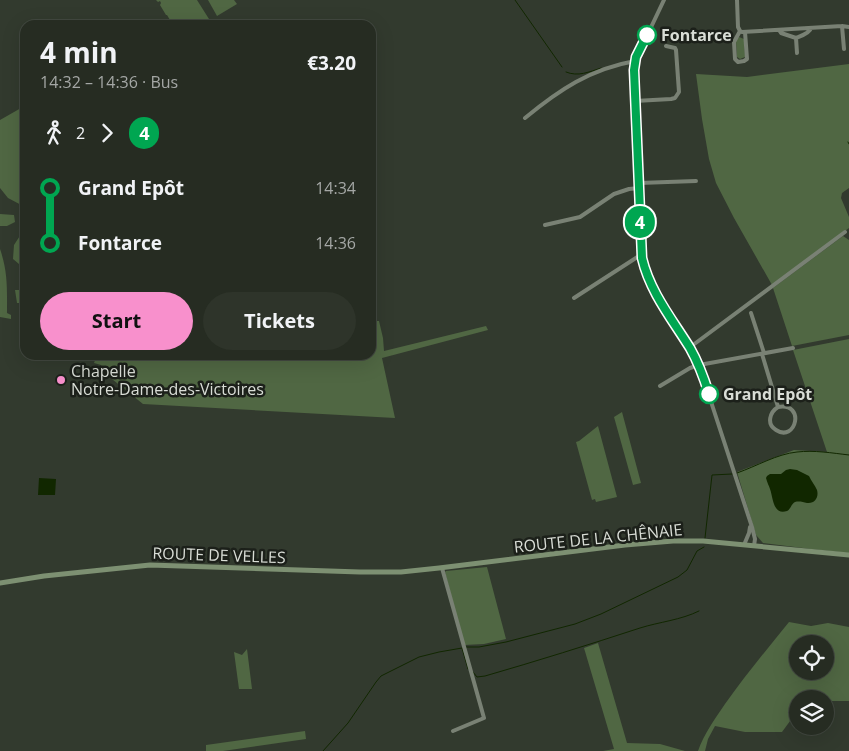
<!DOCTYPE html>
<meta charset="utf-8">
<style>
body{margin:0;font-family:"Open Sans",sans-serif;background:#2e342a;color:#f1f3f6;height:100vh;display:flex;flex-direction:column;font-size:19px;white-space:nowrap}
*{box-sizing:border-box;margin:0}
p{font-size:16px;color:#a4a7a5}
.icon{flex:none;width:28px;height:28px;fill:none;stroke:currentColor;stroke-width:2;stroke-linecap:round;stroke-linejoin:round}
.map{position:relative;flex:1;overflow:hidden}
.sheet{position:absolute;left:20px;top:20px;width:356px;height:340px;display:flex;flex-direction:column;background:#262c22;border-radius:15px;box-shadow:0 5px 20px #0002,0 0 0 1px #424840}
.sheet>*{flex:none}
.badge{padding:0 10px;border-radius:16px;font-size:18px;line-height:32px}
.tools{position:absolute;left:789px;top:635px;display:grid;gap:10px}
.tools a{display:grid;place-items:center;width:45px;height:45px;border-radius:50%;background:#262c22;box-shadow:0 5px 20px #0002,0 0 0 1px #424840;font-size:25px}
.map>.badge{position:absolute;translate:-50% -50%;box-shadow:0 0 0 2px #fff}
.legs{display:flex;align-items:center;gap:8px;height:55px;padding:0 20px;font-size:16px}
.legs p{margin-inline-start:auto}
.overview{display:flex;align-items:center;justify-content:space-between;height:85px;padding:0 20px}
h1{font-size:28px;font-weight:700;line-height:38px}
.primary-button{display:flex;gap:10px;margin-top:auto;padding:10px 20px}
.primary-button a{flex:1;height:58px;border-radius:30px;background:#f890cc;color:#111;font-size:20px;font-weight:700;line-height:58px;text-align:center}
.primary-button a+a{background:#2e342a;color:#f1f3f6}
ul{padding:0 20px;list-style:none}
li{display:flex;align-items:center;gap:18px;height:55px;font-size:19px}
li i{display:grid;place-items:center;width:8px;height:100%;margin:0 6px;background:currentColor}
li i::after{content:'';width:12px;height:12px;margin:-6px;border:4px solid;border-radius:50%;background:#262c22}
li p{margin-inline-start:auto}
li:first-child i{background:linear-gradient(#0000 50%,currentColor 0)}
li:last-child i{background:linear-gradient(currentColor 50%,#0000 0)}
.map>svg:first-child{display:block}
</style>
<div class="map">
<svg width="849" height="751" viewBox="0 0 849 751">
<rect width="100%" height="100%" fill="#323a2e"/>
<path fill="#506743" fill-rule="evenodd" d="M156,0H197L209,19L199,25H173L167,15H166L160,5L161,3L160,1L158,2Z
M208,0H234L237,4L217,16Z
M739,37L744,39L745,55V57L740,59L737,57L736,40Z
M849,64V188L842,193L841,198L849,217V228L772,285L734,218L716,183L709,159L702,119L696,74L747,77Z
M21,108L25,120V207L8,198L0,188V120Z
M0,214L14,215L15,222L7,226H0V248Z
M25,228V270L23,265L19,264L13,259L14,245Z
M843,236L849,240V335L792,346L773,288Z
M0,249C8,272 7,289 7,313L11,315V319L0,317Z
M15,290H25V303H17Z
M371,309L374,321H379L383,338L384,351L486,326L488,330L382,358L395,418L143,404L102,371L101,365L94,363L97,355H371Z
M849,339V553L811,549L763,543L756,535L737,472L794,450L827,452L793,350Z
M622,412L641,483L633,485L614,417Z
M598,426L617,497L596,502L595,499L592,500L576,442L579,441Z
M487,567L506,639L484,644L464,645L445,572L446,571Z
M789,622L811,626L828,623L849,627V701H825V699H798L797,714L793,717L782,732H745L715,726L708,739L705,751H698C704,734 714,720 725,704C745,676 767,649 789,622ZM798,644H825V671H798Z
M598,643L627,743L660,744L685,751H603L614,749L584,648Z
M247,649L252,689H239L234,652L242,655Z
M305,731L306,739L223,751H206V745Z"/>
<path fill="#112700" d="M790,469L797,470L809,476C811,481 815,485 817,490C819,497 815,504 807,503C803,502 799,501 795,502C791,504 791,509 787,511C773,516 773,497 770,489C769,486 767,482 766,478L767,476L770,474H781L786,470Z
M39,478L56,479L55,495H38Z"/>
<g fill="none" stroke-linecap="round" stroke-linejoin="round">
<path stroke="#112700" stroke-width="1" d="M515,0L562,67
M566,72C578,77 589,72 601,68
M848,142L849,144
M737,473C757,466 777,454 797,452C814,450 832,453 849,455
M705,538L712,475L732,474
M466,647H479L506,642L575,624L601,614L678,577L687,570L697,551L704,547
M473,672L477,677L485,676C537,661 588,645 640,628C659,622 681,620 699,611
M323,751L348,723L376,682L381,676L419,657L439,652L462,648L468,669"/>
<path stroke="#798174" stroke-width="4" d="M664,0L635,61V101L642,258C651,298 680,330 699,365L752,527L755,539L754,546
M737,0L738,27L740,31L742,32L842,26L849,27
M842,26L844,49
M779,30L781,33L796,38C801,36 810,33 811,28
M740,31L734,42L735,59L738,62L744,61L747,59L745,32
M796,38L797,53
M635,101L671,99L675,98L679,92L676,50L675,48L666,46
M525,118C559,90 590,69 635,61
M639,183L696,181
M545,225L580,217L614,194L629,189L639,188
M574,298L642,254
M751,313L764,353
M689,348L845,232
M762,354L778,407C770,412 766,424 776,430C796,443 806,402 778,407
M660,386L690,368L699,365L793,348
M744,545L749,533L750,527
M442,568L484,718L453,731"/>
<path stroke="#7d9072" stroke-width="5" d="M0,583L44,576L150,565L360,572H401L439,568L625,545L673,541H703L849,555"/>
</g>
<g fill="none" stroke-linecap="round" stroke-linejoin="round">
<defs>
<path id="line-1" d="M647,35L636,57L634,70L642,258C650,292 672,319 690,348C698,362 704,378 709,394"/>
</defs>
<use href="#line-1" stroke="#fff" stroke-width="11"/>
<use href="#line-1" stroke="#00a651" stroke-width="8"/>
</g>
<g fill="#fff" stroke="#00a651" stroke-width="2.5">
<circle cx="647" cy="35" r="9"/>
<circle cx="709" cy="394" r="9"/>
</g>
<circle fill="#f890cc" stroke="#1c201a" stroke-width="2" cx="61" cy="380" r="5"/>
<g text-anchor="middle" stroke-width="5" stroke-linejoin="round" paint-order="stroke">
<g font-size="16" font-weight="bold" fill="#d9ddd6" stroke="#1c201a" text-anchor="start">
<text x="661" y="41">Fontarce</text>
<text x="723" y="400">Grand Epôt</text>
</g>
<g font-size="16" fill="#d9ddd6" stroke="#1c201a" text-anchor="start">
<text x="71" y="377">Chapelle<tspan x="71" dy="18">Notre-Dame-des-Victoires</tspan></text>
</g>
<g font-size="16" fill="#d9ddd6" stroke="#1c201a">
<text transform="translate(598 538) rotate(-6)" y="6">ROUTE DE LA CHÊNAIE</text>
<text transform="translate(219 555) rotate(2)" y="6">ROUTE DE VELLES</text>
</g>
</g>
</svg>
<div class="tools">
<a><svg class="icon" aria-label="locate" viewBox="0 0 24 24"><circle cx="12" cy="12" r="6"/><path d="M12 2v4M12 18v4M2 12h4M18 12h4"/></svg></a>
<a><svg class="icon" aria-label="layers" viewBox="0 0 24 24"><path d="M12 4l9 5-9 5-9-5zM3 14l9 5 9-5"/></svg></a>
</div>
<b class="badge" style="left:640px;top:222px;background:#00a651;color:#fff">4</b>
<section class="sheet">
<div class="overview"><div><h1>4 min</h1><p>14:32 – 14:36 · Bus</p></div><b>€3.20</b></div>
<div class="legs"><svg class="icon" aria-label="walk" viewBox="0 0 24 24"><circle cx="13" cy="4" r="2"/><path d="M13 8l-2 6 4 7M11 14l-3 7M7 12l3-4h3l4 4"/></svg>2<svg class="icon" aria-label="forward" viewBox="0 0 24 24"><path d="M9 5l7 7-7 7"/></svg><b class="badge" style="background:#00a651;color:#fff">4</b></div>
<ul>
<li><i style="color:#00a651"></i><b>Grand Epôt</b><p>14:34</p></li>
<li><i style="color:#00a651"></i><b>Fontarce</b><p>14:36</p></li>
</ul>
<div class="primary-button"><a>Start</a><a>Tickets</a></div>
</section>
</div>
